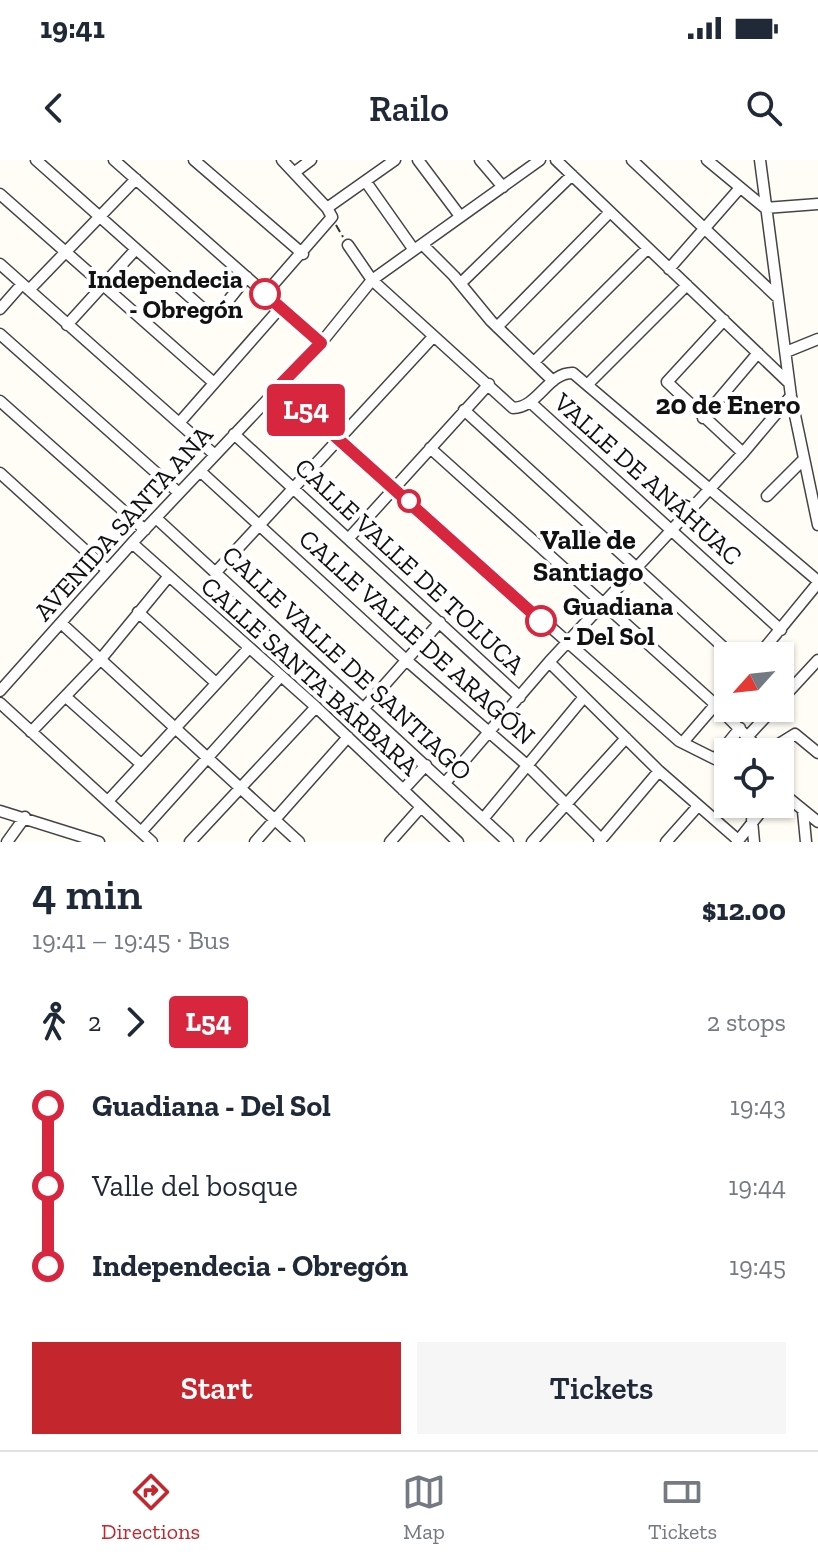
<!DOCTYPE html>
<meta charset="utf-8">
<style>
body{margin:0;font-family:"Zilla Slab",serif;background:#f6f6f7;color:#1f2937;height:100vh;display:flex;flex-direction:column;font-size:30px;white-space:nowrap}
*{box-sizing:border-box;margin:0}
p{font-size:26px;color:#747a83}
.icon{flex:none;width:44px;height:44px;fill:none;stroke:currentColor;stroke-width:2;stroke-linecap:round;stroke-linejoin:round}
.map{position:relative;height:682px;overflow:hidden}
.panel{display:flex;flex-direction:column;background:#fff;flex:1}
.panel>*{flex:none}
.badge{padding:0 16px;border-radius:6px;font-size:28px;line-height:52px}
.needle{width:52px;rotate:243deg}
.buttons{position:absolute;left:714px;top:482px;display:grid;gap:16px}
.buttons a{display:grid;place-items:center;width:80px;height:80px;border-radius:0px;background:#fff;box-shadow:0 2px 6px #0004;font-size:40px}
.map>.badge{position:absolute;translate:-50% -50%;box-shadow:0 0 0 4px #fff}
.legs{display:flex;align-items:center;gap:12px;height:88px;padding:0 32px;font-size:26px}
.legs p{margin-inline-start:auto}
.head{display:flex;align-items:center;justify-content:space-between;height:136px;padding:0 32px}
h1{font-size:44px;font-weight:600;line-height:60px}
.primary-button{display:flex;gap:16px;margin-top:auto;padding:16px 32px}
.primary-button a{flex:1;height:92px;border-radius:0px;background:#c4262e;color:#fff;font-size:32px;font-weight:600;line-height:92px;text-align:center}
.primary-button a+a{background:#f6f6f7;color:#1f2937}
ul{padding:0 32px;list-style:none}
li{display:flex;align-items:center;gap:28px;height:80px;font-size:30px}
li i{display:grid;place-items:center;width:12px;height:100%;margin:0 10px;background:currentColor}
li i::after{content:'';width:20px;height:20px;margin:-10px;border:6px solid;border-radius:50%;background:#fff}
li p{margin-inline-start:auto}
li:first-child i{background:linear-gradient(#0000 50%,currentColor 0)}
li:last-child i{background:linear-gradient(currentColor 50%,#0000 0)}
.status{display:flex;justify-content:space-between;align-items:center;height:56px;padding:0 40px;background:#fff;direction:ltr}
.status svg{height:22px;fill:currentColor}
header{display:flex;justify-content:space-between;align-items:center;height:104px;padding:0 32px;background:#fff;font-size:36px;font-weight:600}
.tab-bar{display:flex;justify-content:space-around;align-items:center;height:112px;border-top:2px solid #e0e1e3;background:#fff;font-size:22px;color:#747a83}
.tab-bar a{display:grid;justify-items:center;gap:4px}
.tab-bar .on{color:#c4262e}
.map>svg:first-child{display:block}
</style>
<div class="status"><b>19:41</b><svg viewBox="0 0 49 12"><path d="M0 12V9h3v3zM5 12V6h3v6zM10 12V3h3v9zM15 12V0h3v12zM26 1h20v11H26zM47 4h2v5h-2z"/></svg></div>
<header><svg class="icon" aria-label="back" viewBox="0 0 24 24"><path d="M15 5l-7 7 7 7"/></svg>Railo<svg class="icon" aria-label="search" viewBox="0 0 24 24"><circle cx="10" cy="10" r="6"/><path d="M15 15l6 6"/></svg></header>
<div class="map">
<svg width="818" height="682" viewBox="0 0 818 682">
<rect width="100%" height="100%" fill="#fffdf5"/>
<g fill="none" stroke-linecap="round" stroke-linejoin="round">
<defs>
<path id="minor" d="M36,0L208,153L220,151L247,117
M114,0L321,183
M194,0L303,94
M418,0L460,56
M480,0L503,27
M556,0L789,223
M632,0L776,136
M707,0L765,48L818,44
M760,0L791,236L818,365
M295,12L311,0
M366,22L414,90
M0,34L214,223
M327,48L395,0
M348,85L372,120L513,248C538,248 548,212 573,213L818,421
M423,85L454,116L491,161L553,221
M0,104L215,295
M669,109L739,29
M461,123L572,15
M29,130L136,19
M265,134L332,57L327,48L282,0
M0,149L22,124
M724,160L667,222L743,293
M67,165L136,89
M497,167L610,52
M0,174L179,333
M786,192L818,179
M534,202L648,88
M588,224L687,125
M279,226L679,581L715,599L740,568
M0,241L145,370
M530,242L781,470
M464,250L733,496
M703,258L758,193
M180,262L281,147
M234,274L520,537
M430,288L716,545L762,592
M200,311L405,499L528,606L601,679
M0,313L107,410
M767,336L802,301
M156,358L508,682
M349,378L489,224
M132,383L316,547L458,682
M216,412L433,177
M138,452L216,523
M61,463L299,682
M758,496L818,423
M549,502L659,611L738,680
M0,531L132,383L321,183L372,120L540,0
M66,537L141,604
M780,541L818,500
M0,543L152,682
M365,547L440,462
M31,572L100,500L169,416
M748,576L774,548
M684,581L728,530
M766,592L795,574L818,593
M445,623L549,502L743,293L791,236
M403,630L426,605
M780,631L818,662
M108,641L249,488
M0,651L99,682
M803,651L806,682
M483,659L584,537
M752,660L754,682
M141,672L281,516
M7,682L25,657
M190,682L316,547
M255,682L348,577
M390,682L421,647
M532,682L626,578
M599,682L659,611
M666,682L698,646
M737,682L767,644"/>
</defs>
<use href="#minor" stroke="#444" stroke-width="13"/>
<path stroke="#333" stroke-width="2" stroke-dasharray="8 4" stroke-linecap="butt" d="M336,65L343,77"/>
<use href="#minor" stroke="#fff" stroke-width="10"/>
</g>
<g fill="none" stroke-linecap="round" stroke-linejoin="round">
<defs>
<path id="line-1" d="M265,134L321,183L279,226L541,461"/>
</defs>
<use href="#line-1" stroke="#fff" stroke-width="18"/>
<use href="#line-1" stroke="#d7263d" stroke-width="12"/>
</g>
<g fill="#fff" stroke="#d7263d" stroke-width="4">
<circle cx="265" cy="134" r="14"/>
<circle cx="409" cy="341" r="10"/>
<circle cx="541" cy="461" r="14"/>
</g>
<g text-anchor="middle" stroke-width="8" stroke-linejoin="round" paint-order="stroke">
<g font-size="26" font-weight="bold" fill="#111" stroke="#fff" text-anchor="end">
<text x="243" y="128">Independecia<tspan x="243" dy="30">- Obregón</tspan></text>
<text x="563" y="455" text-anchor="start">Guadiana<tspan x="563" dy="30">- Del Sol</tspan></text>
</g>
<g font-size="26" fill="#111" stroke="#fff">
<text transform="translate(648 319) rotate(42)" y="9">VALLE DE ANÁHUAC</text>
<text transform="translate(123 363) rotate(-48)" y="9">AVENIDA SANTA ANA</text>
<text transform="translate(410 406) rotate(43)" y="9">CALLE VALLE DE TOLUCA</text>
<text transform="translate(417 477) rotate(42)" y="9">CALLE VALLE DE ARAGÓN</text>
<text transform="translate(347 503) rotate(43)" y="9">CALLE VALLE DE SANTIAGO</text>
<text transform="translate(310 516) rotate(42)" y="9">CALLE SANTA BÁRBARA</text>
</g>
<g font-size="28" font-weight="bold" fill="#111" stroke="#fff">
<text x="728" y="254">20 de Enero</text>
<text x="588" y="389">Valle de<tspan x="588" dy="32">Santiago</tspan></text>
</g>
</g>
</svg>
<div class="buttons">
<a><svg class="needle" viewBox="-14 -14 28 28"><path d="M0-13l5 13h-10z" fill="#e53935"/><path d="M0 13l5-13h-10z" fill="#747a83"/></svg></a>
<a><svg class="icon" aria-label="locate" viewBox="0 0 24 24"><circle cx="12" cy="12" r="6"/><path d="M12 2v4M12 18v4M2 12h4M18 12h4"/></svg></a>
</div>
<b class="badge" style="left:306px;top:250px;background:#d7263d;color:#fff">L54</b>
</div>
<section class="panel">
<div class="head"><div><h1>4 min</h1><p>19:41 – 19:45 · Bus</p></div><b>$12.00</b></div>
<div class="legs"><svg class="icon" aria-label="walk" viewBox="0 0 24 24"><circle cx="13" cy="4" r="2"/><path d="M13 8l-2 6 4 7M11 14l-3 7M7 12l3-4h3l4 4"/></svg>2<svg class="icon" aria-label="forward" viewBox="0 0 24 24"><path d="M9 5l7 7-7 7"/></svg><b class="badge" style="background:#d7263d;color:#fff">L54</b><p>2 stops</p></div>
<ul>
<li><i style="color:#d7263d"></i><b>Guadiana - Del Sol</b><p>19:43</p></li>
<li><i style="color:#d7263d"></i><span>Valle del bosque</span><p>19:44</p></li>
<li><i style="color:#d7263d"></i><b>Independecia - Obregón</b><p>19:45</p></li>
</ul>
<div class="primary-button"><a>Start</a><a>Tickets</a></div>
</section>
<nav class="tab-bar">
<a class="on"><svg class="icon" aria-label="directions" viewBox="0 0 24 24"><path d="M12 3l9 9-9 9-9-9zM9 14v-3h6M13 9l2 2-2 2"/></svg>Directions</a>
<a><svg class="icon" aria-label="map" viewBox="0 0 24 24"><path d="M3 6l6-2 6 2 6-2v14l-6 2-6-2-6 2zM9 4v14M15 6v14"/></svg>Map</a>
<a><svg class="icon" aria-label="tickets" viewBox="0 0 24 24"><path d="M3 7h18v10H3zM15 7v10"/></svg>Tickets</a>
</nav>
